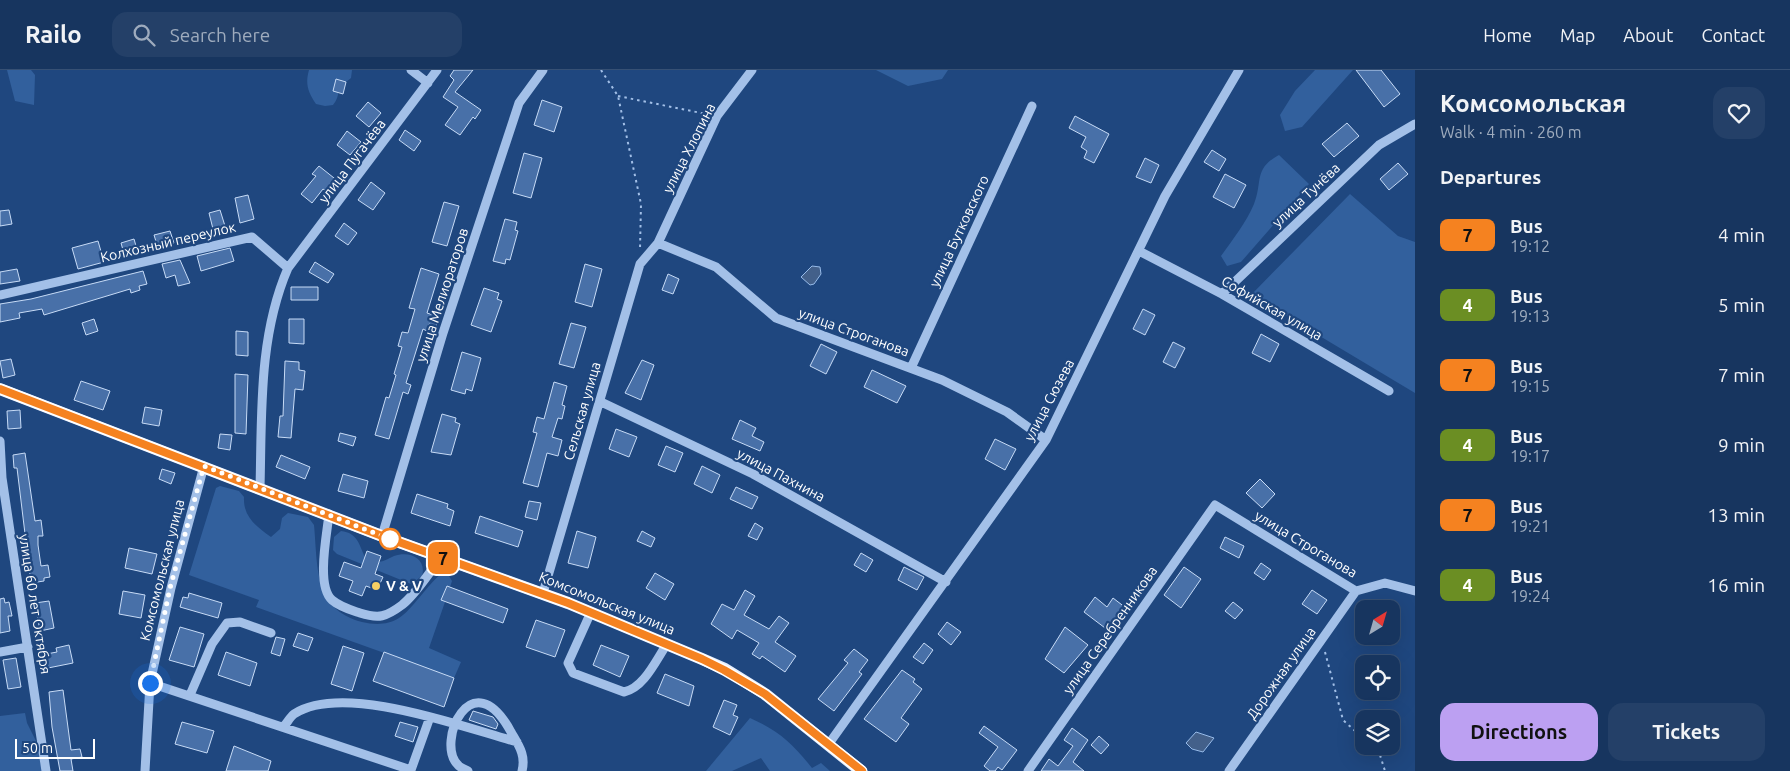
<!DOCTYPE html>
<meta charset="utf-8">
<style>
body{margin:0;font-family:Ubuntu,sans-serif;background:#244068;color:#f1f3f6;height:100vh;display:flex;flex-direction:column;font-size:19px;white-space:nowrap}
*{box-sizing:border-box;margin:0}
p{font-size:16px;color:#9eabbd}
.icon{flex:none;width:28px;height:28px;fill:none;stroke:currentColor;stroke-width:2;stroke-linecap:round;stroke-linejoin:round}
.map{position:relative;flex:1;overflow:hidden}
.drawer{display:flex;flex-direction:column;background:#17355f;width:375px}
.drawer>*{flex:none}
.badge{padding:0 10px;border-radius:8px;font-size:18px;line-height:32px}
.needle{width:32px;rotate:37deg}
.controls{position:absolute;left:1355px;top:530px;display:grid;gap:10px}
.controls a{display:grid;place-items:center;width:45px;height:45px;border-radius:10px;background:#17355f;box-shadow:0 5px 20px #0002,0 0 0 1px #365074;font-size:25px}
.scale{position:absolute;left:15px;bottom:12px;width:80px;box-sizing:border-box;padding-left:5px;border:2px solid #fff;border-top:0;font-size:14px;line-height:18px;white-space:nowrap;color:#fff;-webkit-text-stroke:4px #1f477f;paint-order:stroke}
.you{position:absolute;width:25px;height:25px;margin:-12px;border:4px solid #fff;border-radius:50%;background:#1a73e8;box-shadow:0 0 0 8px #1a73e833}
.map>.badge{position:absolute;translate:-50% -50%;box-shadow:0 0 0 2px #fff}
h2{padding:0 25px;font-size:19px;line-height:45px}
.round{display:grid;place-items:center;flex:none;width:52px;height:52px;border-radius:15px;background:#244068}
.summary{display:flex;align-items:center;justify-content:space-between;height:85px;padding:0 25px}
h1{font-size:24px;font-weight:700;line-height:38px}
.cta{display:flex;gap:10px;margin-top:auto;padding:10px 25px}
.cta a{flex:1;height:58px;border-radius:15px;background:#bca0f2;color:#111;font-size:20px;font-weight:700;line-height:58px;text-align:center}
.cta a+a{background:#244068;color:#f1f3f6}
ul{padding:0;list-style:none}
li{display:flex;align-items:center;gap:15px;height:70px;padding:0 25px}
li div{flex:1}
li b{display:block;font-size:19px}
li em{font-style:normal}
li .badge{min-width:55px;font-weight:700;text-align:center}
header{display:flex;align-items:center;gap:30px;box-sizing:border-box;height:70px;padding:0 25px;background:#17355f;border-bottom:1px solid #365074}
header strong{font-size:24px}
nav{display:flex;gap:28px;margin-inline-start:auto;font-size:18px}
.search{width:350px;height:45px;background:#244068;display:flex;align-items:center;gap:12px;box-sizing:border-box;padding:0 18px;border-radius:15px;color:#9eabbd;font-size:19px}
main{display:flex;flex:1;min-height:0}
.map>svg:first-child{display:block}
</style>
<header>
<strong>Railo</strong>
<div class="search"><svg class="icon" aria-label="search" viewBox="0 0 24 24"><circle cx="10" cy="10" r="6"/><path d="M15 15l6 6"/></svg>Search here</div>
<nav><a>Home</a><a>Map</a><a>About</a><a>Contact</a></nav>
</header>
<main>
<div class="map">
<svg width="1415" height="701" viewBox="0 0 1415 701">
<rect width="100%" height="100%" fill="#1f477f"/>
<path fill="#32609d" d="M7,0H31L35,5L34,35L15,31Z
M309,0H352L351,8L346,12L336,9C339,20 340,26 333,35L325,36L316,34C308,22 305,14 309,0Z
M876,0H948L942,9L908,16Z
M1315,0H1353L1302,57L1285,61L1280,45L1295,21Z
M1279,85L1309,114L1241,192L1227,196L1221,186C1233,169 1246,153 1254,134C1263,112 1253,99 1279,85Z
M1350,124L1398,166L1415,172V323L1251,225Z
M220,416L239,421L244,427C243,447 256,456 271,467L280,459L282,448L288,443L308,447L314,455C318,496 313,539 362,552C375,555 388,555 399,548C412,540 427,515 441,504L449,506L452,511L450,517H446L442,530L445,532L429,578L461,592L454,608L256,537L259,530L189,505L216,418Z
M341,461C358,463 359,475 365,487L379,492C385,491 389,488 394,486C410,480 427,489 422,506L411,514L337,484L333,480L334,467Z
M25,643L27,653L38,675L42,701H0V646Z
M750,648C779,661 792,673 812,698L821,693L830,701H770L761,688L732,701H706Z"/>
<path fill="#43608a" stroke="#97bbe9" d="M812,196L820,197L821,204L814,214L810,215L801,207Z
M1196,662L1214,668L1203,682L1192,679L1186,673Z"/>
<path fill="#4870a8" stroke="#c7dbf6" d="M454,0H473L455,22L481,40L475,49L473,47L460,65L445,55L458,37L443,27L454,10L450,6Z
M1356,0H1381L1400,24L1384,37Z
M336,9L346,12L343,24L333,21Z
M542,30L562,37L554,62L534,55Z
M368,32L381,43L369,57L356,46Z
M1075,46L1109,64L1094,93L1084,88L1087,81L1081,77L1086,67L1069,58Z
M1347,53L1359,66L1334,87L1322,74Z
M405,60L421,71L414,81L399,70Z
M347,61L361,72L350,85L337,75Z
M1212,80L1226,89L1219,101L1204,92Z
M524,83L542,88L531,128L513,123Z
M1145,88L1159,95L1151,113L1136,107Z
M1398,93L1408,104L1389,120L1380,109Z
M319,96L339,112L330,124L323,119L312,133L301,124L316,106L312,104Z
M1225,104L1246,115L1234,138L1213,127Z
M371,112L385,123L373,140L358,130Z
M248,125L254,149L240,153L235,128Z
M444,132L459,136L447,176L432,172Z
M9,140L12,154L0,156V141Z
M220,140L225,156L213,159L209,143Z
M505,149L517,152L515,160L518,161L510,190L506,189L505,194L493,191Z
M344,153L357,163L348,175L335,166Z
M170,161L174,173L158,178L154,165Z
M134,169L138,183L125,187L121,173Z
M98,171L104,192L78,199L72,178Z
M230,178L234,191L201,201L197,186Z
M180,190L190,213L178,216L175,205L166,208L162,194Z
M315,192L334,204L328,213L309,202Z
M585,194L602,199L592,237L575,232Z
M421,198L439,204L427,243L439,247L436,256L429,254L427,261L423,259L406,313L411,315L408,324L403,322L389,369L375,365L386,327L389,328L396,305L394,304L402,277L398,276L402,262L408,263L415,239L409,238Z
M17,199L20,211L0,214V202Z
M143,201L147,214L139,216L140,220L131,223L130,219L44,245L42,239L19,243L20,248L0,252V234L31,229Z
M668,204L679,209L673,224L662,220Z
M291,217H318V230H291Z
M484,218L499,223L497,229L502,231L491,262L471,255Z
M1143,239L1155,245L1145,265L1133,259Z
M94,249L98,261L86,265L82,253Z
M289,249H304V274L289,273Z
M571,253L586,257L574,298L559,294Z
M236,261L248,262V286L236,285Z
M1261,264L1279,274L1270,292L1252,283Z
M1173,272L1185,278L1175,298L1163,292Z
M821,274L837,282L826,304L810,296Z
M462,282L481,288L472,321L466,319L465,324L451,320Z
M11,289L15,305L3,308L0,291Z
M642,290L654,295L641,330L625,323Z
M285,291L299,292V300L305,301L303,320L295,319L291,368L278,367L280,346H283Z
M872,300L906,316L897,333L864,317Z
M235,304L248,305L246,364L235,363Z
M81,311L110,321L103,340L74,330Z
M554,312L567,316L562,335L565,336L562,349L558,348L552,367L562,370L558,386L547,383L538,417L523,413L537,363L533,362L537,347L544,349Z
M145,337L162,340L159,356L142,353Z
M20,340L21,358L8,359L7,341Z
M442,344L456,348L455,352L460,354L451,385L431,382Z
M740,350L756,358L752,366L764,372L760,381L732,369Z
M616,359L637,367L629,387L609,379Z
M340,363L356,367L353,376L338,371Z
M220,364L232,365L230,380L218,378Z
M995,369L1016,379L1005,400L985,389Z
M666,376L683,383L675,402L658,395Z
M25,383L35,451L41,450L43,466H38V475L41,496L48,495L50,507L44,508V511L31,513L17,398H14L13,385Z
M281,385L310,397L305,409L276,397Z
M702,396L720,405L712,423L694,414Z
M162,399L175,403L171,414L159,409Z
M343,404L368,411L364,428L338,421Z
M1260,409L1275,424L1262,438L1246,423Z
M736,417L758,427L752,439L730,429Z
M417,424L448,434L447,438L454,441L450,456L411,443Z
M529,431L541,433L537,450L525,447Z
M480,446L523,461L518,477L475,463Z
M755,453L763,458L757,470L748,466Z
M577,461L596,467L588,498L568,493Z
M642,461L655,468L651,477L637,471Z
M1225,467L1244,476L1239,488L1220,478Z
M129,478L157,484L152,504L125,498Z
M367,481L381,486L375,504L383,507L377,520L366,516L362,526L349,521L353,511L339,506L344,492L361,498Z
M861,483L873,490L866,502L854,495Z
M1261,493L1271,500L1264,510L1254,503Z
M904,497L924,507L917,520L898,510Z
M1184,497L1201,509L1181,538L1164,525Z
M655,503L674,514L665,530L646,518Z
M447,516L508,539L503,553L441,530Z
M745,520L755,526L744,545L769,559L779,546L789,553L775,572L796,586L785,602L762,586L760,589L752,584L759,573L737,560L732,569L711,554L722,534L734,540Z
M1312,520L1327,530L1317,544L1302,534Z
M123,521L145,525L141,548L119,544Z
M189,523L222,533L218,548L180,537L183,527L188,528Z
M1095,527L1107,537L1113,528L1126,538L1109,561L1084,542Z
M4,528L5,533L9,532L11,541L12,546H8L10,561L0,563V529Z
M49,531L54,558L40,561L35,533Z
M1233,532L1243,540L1235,549L1225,541Z
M536,550L565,560L555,587L526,577Z
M947,552L961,562L951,575L938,564Z
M180,557L204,564L194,597L169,590Z
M1065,557L1088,575L1064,603L1045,589Z
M298,563L313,568L308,581L293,576Z
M276,567L285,569L280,586L271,583Z
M924,573L933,580L923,594L913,587Z
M69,575L73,593L43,599L41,585L57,582L56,578Z
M601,575L629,586L620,607L593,595Z
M343,576L364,583L352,621L331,614Z
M854,579L868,590L859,602L862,604L834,641L818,629L848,593L844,590Z
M226,582L257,593L250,616L218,605Z
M384,582L454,608L444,637L373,611Z
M16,588L21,617L8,619L3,590Z
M902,600L915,609L913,612L922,619L901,648L909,654L896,672L864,649Z
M665,604L694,616L689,636L657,623Z
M63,620L71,680L80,679L82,687L71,689L73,701H60L52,657L49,622Z
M724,630L737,635L733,645L738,647L730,665L713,657Z
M473,641L493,647L498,654L496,659L469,650Z
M182,652L214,661L207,683L175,674Z
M400,652L418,657L413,672L395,666Z
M984,656L1017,680L1002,700L998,697L995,701H990L984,696L998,677L979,663Z
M1072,658L1088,670L1073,692L1084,701H1041L1049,689L1058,696L1073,676L1064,670Z
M1099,666L1109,675L1101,684L1091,675Z
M234,676L271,691L268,701H226Z"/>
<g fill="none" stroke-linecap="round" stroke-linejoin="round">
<path stroke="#a3c0e8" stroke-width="2" stroke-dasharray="2.5 4" stroke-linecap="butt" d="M601,0L618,26L641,134L640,179
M618,26L706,44
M1325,582L1343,650L1364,669
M1371,676L1380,685L1385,701"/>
<path stroke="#a3c0e8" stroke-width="9" d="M411,0L428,13
M658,173L716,197L776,248L942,310L1007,342L1046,370
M1139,181L1222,224L1389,321
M1222,224L1379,75L1415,54
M0,225L252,167L288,198
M911,298L1032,36
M599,331L753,404L946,512
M0,371L2,408L46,701
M260,418C262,345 258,267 288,198L437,0
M329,444C327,464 316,516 332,530C340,537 351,540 360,543C379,549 386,547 402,535C417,523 429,502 441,488
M382,466L443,263L519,33L543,0
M543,523L640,194L658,173L717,46L752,0
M591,542L568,593L573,603L624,622C644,618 656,590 667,574
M0,582L28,577
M150,613L411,700L430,647
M190,625L212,574L227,553L240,552L271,563
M284,656C287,653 290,647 294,644C343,612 463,657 517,672
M828,675L1046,370L1165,126L1239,0
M145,701L150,613L171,518L204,396
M468,701C465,699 460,698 458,695C435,673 472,589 511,662C519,676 526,685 522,701
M1028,701L1215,435L1356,521L1385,513L1415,521
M1229,701L1356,521"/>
<path stroke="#e5eefd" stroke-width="12" d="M0,319L382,466L568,533L702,589L725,599L765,624L861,701"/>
</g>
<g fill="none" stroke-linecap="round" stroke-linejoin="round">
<defs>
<path id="line" d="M0,319L382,466L568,533L702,589L724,600L765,624L862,701"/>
</defs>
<use href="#line" stroke="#fff" stroke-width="11"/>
<use href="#line" stroke="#f58220" stroke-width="8"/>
<path stroke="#fff" stroke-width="5" stroke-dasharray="0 9" d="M150,613L170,518L204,396L390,469"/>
</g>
<circle fill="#fff" stroke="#f58220" stroke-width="2.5" cx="390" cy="469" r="10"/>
<circle fill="#f5cf63" stroke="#1f477f" stroke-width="2" cx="376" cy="516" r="5"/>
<g text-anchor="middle" stroke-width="4.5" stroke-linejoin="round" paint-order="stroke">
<g font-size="14" fill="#fff" stroke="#1f477f">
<text transform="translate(689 78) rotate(-63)" y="5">улица Хлопина</text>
<text transform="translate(352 91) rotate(-53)" y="5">улица Пугачёва</text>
<text transform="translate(1306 125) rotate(-43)" y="5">улица Тунёва</text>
<text transform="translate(959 161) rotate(-65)" y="5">улица Бутковского</text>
<text transform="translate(168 172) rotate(-13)" y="5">Колхозный переулок</text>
<text transform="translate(442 225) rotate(-72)" y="5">улица Мелиораторов</text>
<text transform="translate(1272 238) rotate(30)" y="5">Софийская улица</text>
<text transform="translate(854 262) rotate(20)" y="5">улица Строганова</text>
<text transform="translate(1049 330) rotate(-62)" y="5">улица Сюзева</text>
<text transform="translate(582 341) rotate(-74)" y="5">Сельская улица</text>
<text transform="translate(781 405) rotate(28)" y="5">улица Пахнина</text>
<text transform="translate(1306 474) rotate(31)" y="5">улица Строганова</text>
<text transform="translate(162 500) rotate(-76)" y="5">Комсомольская улица</text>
<text transform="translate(607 533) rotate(22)" y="5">Комсомольская улица</text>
<text transform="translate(35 534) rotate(81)" y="5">улица 60 лет Октября</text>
<text transform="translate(1110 560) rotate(-55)" y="5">улица Серебренникова</text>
<text transform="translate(1281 603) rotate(-55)" y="5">Дорожная улица</text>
</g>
<g font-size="14" font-weight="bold" fill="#fff" stroke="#1f477f" text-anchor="start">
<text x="386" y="521">V &amp; V</text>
</g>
</g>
</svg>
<div class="controls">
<a><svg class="needle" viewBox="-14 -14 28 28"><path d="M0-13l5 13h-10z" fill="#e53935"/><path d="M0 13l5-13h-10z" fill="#9eabbd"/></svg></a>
<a><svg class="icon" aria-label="locate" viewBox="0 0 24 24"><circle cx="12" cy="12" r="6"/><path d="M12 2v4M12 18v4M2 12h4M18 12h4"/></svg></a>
<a><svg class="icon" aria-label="layers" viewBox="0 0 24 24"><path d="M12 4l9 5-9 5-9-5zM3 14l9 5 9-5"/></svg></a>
</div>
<div class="scale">50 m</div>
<div class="you" style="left:150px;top:613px"></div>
<b class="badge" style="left:443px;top:488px;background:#f58220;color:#111">7</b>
</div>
<section class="drawer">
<div class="summary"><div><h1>Комсомольская</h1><p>Walk · 4 min · 260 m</p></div><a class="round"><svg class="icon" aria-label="heart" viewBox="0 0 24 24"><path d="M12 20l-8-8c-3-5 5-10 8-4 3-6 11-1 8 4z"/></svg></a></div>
<h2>Departures</h2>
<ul>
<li><span class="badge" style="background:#f58220;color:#111">7</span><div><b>Bus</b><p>19:12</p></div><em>4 min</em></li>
<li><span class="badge" style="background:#6b8e23;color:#fff">4</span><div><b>Bus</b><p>19:13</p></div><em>5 min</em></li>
<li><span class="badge" style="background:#f58220;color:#111">7</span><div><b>Bus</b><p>19:15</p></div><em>7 min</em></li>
<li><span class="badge" style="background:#6b8e23;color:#fff">4</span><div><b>Bus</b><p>19:17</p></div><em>9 min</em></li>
<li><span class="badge" style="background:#f58220;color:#111">7</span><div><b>Bus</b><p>19:21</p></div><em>13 min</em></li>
<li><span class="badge" style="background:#6b8e23;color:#fff">4</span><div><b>Bus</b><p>19:24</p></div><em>16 min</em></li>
</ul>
<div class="cta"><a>Directions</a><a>Tickets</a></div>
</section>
</main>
